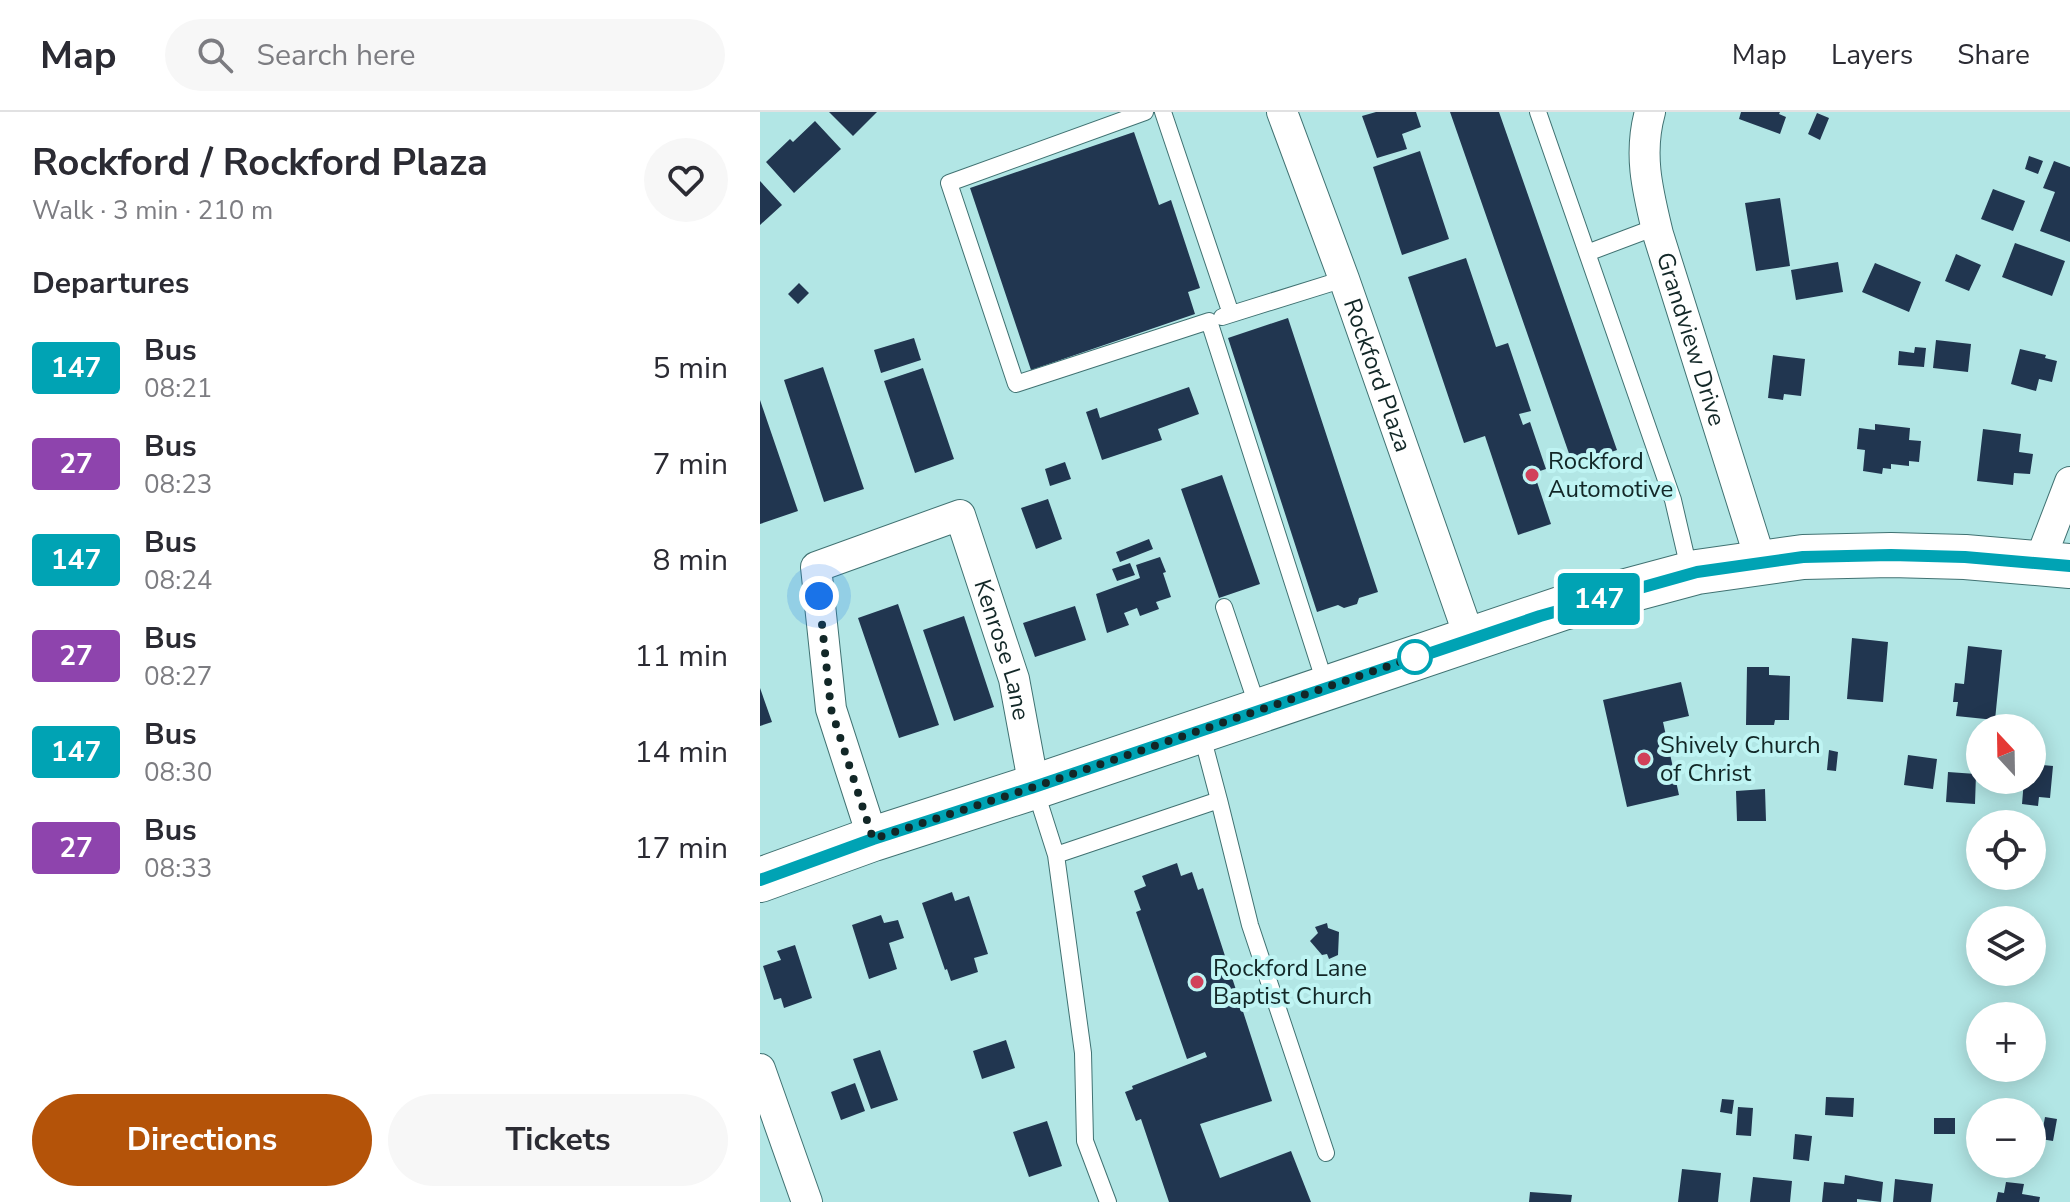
<!DOCTYPE html>
<meta charset="utf-8">
<style>
body{margin:0;font-family:"Nunito Sans",sans-serif;background:#f7f7f7;color:#2b2b33;height:100vh;display:flex;flex-direction:column;font-size:30px;white-space:nowrap}
*{box-sizing:border-box;margin:0}
p{font-size:26px;color:#7c7c81}
.icon{flex:none;width:44px;height:44px;fill:none;stroke:currentColor;stroke-width:2;stroke-linecap:round;stroke-linejoin:round}
.map{position:relative;flex:1;overflow:hidden}
.sheet{display:flex;flex-direction:column;background:#fff;width:760px}
.sheet>*{flex:none}
.badge{padding:0 16px;border-radius:6px;font-size:28px;line-height:52px}
.needle{width:52px;rotate:338deg}
.controls{position:absolute;left:1206px;top:602px;display:grid;gap:16px}
.controls a{display:grid;place-items:center;width:80px;height:80px;border-radius:50%;background:#fff;box-shadow:0 4px 20px #0003;font-size:40px}
.you{position:absolute;width:40px;height:40px;margin:-20px;border:6px solid #fff;border-radius:50%;background:#1a73e8;box-shadow:0 0 0 12px #1a73e833}
.map>.badge{position:absolute;translate:-50% -50%;box-shadow:0 0 0 4px #fff}
h2{padding:0 32px;font-size:30px;line-height:72px}
.round{display:grid;place-items:center;flex:none;width:84px;height:84px;border-radius:42px;background:#f7f7f7}
.summary{display:flex;align-items:center;justify-content:space-between;height:136px;padding:0 32px}
h1{font-size:38px;font-weight:700;line-height:60px}
.primary-button{display:flex;gap:16px;margin-top:auto;padding:16px 32px}
.primary-button a{flex:1;height:92px;border-radius:48px;background:#b45309;color:#fff;font-size:32px;font-weight:700;line-height:92px;text-align:center}
.primary-button a+a{background:#f7f7f7;color:#2b2b33}
ul{padding:0;list-style:none}
li{display:flex;align-items:center;gap:24px;height:96px;padding:0 32px}
li div{flex:1}
li b{display:block;font-size:30px}
li em{font-style:normal}
li .badge{min-width:88px;font-weight:700;text-align:center}
header{display:flex;align-items:center;gap:48px;box-sizing:border-box;height:112px;padding:0 40px;background:#fff;border-bottom:2px solid #e1e1e2}
header strong{font-size:38px}
nav{display:flex;gap:44px;margin-inline-start:auto;font-size:28px}
.search{width:560px;height:72px;background:#f7f7f7;display:flex;align-items:center;gap:20px;box-sizing:border-box;padding:0 28px;border-radius:44px;color:#7c7c81;font-size:30px}
main{display:flex;flex:1;min-height:0}
.map>svg:first-child{display:block}
</style>
<header>
<strong>Map</strong>
<div class="search"><svg class="icon" aria-label="search" viewBox="0 0 24 24"><circle cx="10" cy="10" r="6"/><path d="M15 15l6 6"/></svg>Search here</div>
<nav><a>Map</a><a>Layers</a><a>Share</a></nav>
</header>
<main>
<section class="sheet">
<div class="summary"><div><h1>Rockford / Rockford Plaza</h1><p>Walk · 3 min · 210 m</p></div><a class="round"><svg class="icon" aria-label="heart" viewBox="0 0 24 24"><path d="M12 20l-8-8c-3-5 5-10 8-4 3-6 11-1 8 4z"/></svg></a></div>
<h2>Departures</h2>
<ul>
<li><span class="badge" style="background:#00a3b4;color:#fff">147</span><div><b>Bus</b><p>08:21</p></div><em>5 min</em></li>
<li><span class="badge" style="background:#8e44ad;color:#fff">27</span><div><b>Bus</b><p>08:23</p></div><em>7 min</em></li>
<li><span class="badge" style="background:#00a3b4;color:#fff">147</span><div><b>Bus</b><p>08:24</p></div><em>8 min</em></li>
<li><span class="badge" style="background:#8e44ad;color:#fff">27</span><div><b>Bus</b><p>08:27</p></div><em>11 min</em></li>
<li><span class="badge" style="background:#00a3b4;color:#fff">147</span><div><b>Bus</b><p>08:30</p></div><em>14 min</em></li>
<li><span class="badge" style="background:#8e44ad;color:#fff">27</span><div><b>Bus</b><p>08:33</p></div><em>17 min</em></li>
</ul>
<div class="primary-button"><a>Directions</a><a>Tickets</a></div>
</section>
<div class="map">
<svg width="1310" height="1090" viewBox="0 0 1310 1090">
<rect width="100%" height="100%" fill="#b2e6e5"/>
<path fill="#213650" d="M69,0H117L93,24Z
M616,0H656L661,15L642,22L647,37L617,46L602,4Z
M690,0H739L857,338L813,353Z
M981,0H1020L1019,2L1026,5L1020,22L979,7Z
M1057,1L1069,6L1060,28L1048,22Z
M55,9L81,37L34,81L6,50L30,27L33,30Z
M374,20L399,93L411,88L440,176L428,180L435,202L271,258L210,76Z
M660,39L689,127L642,143L613,55Z
M1269,44L1283,49L1278,62L1265,57Z
M1294,49L1310,55V130L1280,119L1295,80L1283,76Z
M0,69L22,93L0,113Z
M1233,77L1265,89L1253,119L1221,107Z
M1020,86L1030,154L996,159L985,91Z
M1255,131L1305,149L1292,184L1242,165Z
M1196,142L1221,153L1209,179L1185,169Z
M706,146L736,235L748,231L771,299L759,302L763,313L770,310L786,357L774,361L791,412L758,423L725,324L704,331L648,165Z
M1078,150L1083,180L1036,188L1031,158Z
M1115,151L1161,170L1149,200L1102,180Z
M39,171L49,181L38,192L28,182Z
M528,206L618,480L599,486L597,492L584,496L578,493L557,500L468,226Z
M154,226L161,248L121,261L114,238Z
M1176,228L1211,232L1208,260L1173,256Z
M1155,235L1166,236L1164,255L1138,253L1139,239L1154,241Z
M1260,237L1286,243L1285,246L1297,249L1292,270L1279,267L1276,279L1251,272Z
M1013,243L1045,247L1041,284L1024,282L1023,288L1008,286Z
M63,255L104,377L64,390L24,268Z
M163,256L194,347L155,361L124,269Z
M429,275L439,302L398,317L402,328L342,348L326,300L337,296L340,306Z
M0,288L38,399L0,412Z
M1115,312L1150,316L1149,328L1161,329L1159,350L1149,349V354L1131,352V357L1123,356L1122,362L1103,359L1105,338L1097,337L1099,316L1115,318Z
M1223,317L1261,322L1259,340L1273,342L1270,362L1254,361L1253,373L1217,369Z
M305,350L311,367L290,374L285,357Z
M462,363L500,472L459,486L421,377Z
M288,387L302,427L276,437L261,396Z
M389,427L393,437L360,450L356,440Z
M400,445L406,460L403,461L411,485L396,490L399,497L380,504L377,496L364,501L369,513L347,521L336,482L380,466L376,453Z
M370,451L375,463L357,469L352,457Z
M138,492L179,613L139,626L98,506Z
M315,494L326,528L275,545L263,511Z
M204,504L234,595L194,609L163,518Z
M1092,526L1128,530L1123,590L1087,587Z
M1208,534L1242,538L1235,608L1196,604L1198,590H1193L1195,571L1204,572Z
M987,555H1009V563L1030,564L1029,608H1015L1014,613H986Z
M921,570L929,604L903,610L919,683L867,695L843,588Z
M0,576L12,610L0,614Z
M1069,638L1078,640L1076,659L1067,658Z
M1148,643L1177,647L1173,677L1144,673Z
M1272,652L1293,654L1290,686L1279,685L1278,694L1262,692L1264,668H1272Z
M1188,660L1216,662L1215,692L1186,690Z
M1005,677L1006,709H977L976,679Z
M417,751L421,764L432,760L438,778L443,776L512,989L440,1012L460,1066L531,1039L551,1090H409L381,1007L376,1009L365,980L373,977L372,974L447,945L445,940L427,947L376,800L381,798L374,779L386,774L382,764Z
M192,780L195,789L209,784L228,842L214,846L218,860L191,869L187,857L185,858L162,791Z
M121,803L124,811L138,808L144,826L129,831L137,857L109,867L92,813Z
M567,811L568,816L579,820L578,843L569,847L567,842L562,843L550,829L558,821L555,815Z
M35,833L52,886L24,896L21,886L14,888L3,854L21,848L17,839Z
M246,928L255,956L222,967L213,939Z
M120,938L138,988L111,997L93,947Z
M95,971L105,999L81,1008L71,980Z
M1066,985L1094,986L1093,1005L1065,1003Z
M962,987L974,988L972,1002L960,1000Z
M978,995L993,996L991,1024L976,1023Z
M1285,1005L1297,1007L1293,1029L1281,1027Z
M1174,1006H1195V1022H1174Z
M287,1009L302,1054L269,1065L253,1020Z
M1035,1022L1052,1024L1049,1049L1033,1047Z
M922,1057L961,1061L958,1090H918Z
M1085,1063L1123,1070L1121,1090L1097,1087V1090H1062L1064,1070L1084,1072Z
M993,1065L1032,1069L1030,1090H990Z
M1135,1067L1173,1072L1171,1090H1133Z
M1246,1070L1264,1072L1262,1082L1280,1085L1279,1090H1236L1238,1080L1244,1081Z
M770,1080L812,1083L811,1090H769Z"/>
<g fill="none" stroke-linecap="round" stroke-linejoin="round">
<defs>
<path id="service" d="M385,0L189,71L256,272L449,209L566,574
M403,0L471,202
M778,0L913,388L930,461
M827,141L896,115
M462,205L584,167
M464,495L498,596
M275,677L296,743L459,688L441,620
M459,688L490,813L566,1041
M296,743L323,941L325,1029L348,1090"/>
<g id="minor">
<path id="s1" d="M522,0L584,167L710,527"/>
<path id="s2" d="M890,0C878,43 888,80 898,122L1001,450"/>
<path d="M1279,451L1310,370"/>
<path id="s3" d="M113,727L71,597L56,455L200,403L254,567L274,675"/>
<path d="M0,957L47,1090"/>
</g>
<path id="secondary" d="M0,768L113,727L274,675L803,496L937,460L1043,445L1131,443L1205,445L1310,454"/>
</defs>
<use href="#service" stroke="#407272" stroke-width="18"/>
<use href="#minor" stroke="#407272" stroke-width="32"/>
<use href="#secondary" stroke="#407272" stroke-width="46"/>
<use href="#service" stroke="#fff" stroke-width="16"/>
<use href="#minor" stroke="#fff" stroke-width="30"/>
<use href="#secondary" stroke="#fff" stroke-width="44"/>
</g>
<g fill="none" stroke-linecap="round" stroke-linejoin="round">
<defs>
<path id="line" d="M0,768L113,727L274,675L780,504L937,460L1043,445L1131,443L1205,445L1310,454"/>
</defs>
<use href="#line" stroke="#fff" stroke-width="18"/>
<use href="#line" stroke="#00a3b4" stroke-width="12"/>
<path stroke="#122727" stroke-width="8" stroke-dasharray="0 14.4" d="M59,484L71,597L113,727L274,675L655,545"/>
</g>
<g fill="#d1415a" stroke="#bff4f3" stroke-width="3">
<circle cx="772" cy="363" r="8"/>
<circle cx="884" cy="647" r="8"/>
<circle cx="437" cy="870" r="8"/>
</g>
<circle fill="#fff" stroke="#00a3b4" stroke-width="4" cx="655" cy="545" r="16"/>
<g text-anchor="middle" stroke-width="8" stroke-linejoin="round" paint-order="stroke">
<g font-size="24" fill="#122727" stroke="#bff4f3">
<text dy="8" stroke="none"><textPath href="#s2" startOffset="234">Grandview Drive</textPath></text>
<text dy="8" stroke="none"><textPath href="#s1" startOffset="280">Rockford Plaza</textPath></text>
<text dy="8" stroke="none"><textPath href="#s3" startOffset="574">Kenrose Lane</textPath></text>
</g>
<g font-size="24" fill="#122727" stroke="#bff4f3" text-anchor="start">
<text x="788" y="357">Rockford<tspan x="788" dy="28">Automotive</tspan></text>
<text x="900" y="641">Shively Church<tspan x="900" dy="28">of Christ</tspan></text>
<text x="453" y="864">Rockford Lane<tspan x="453" dy="28">Baptist Church</tspan></text>
</g>
</g>
</svg>
<div class="controls">
<a><svg class="needle" viewBox="-14 -14 28 28"><path d="M0-13l5 13h-10z" fill="#e53935"/><path d="M0 13l5-13h-10z" fill="#7c7c81"/></svg></a>
<a><svg class="icon" aria-label="locate" viewBox="0 0 24 24"><circle cx="12" cy="12" r="6"/><path d="M12 2v4M12 18v4M2 12h4M18 12h4"/></svg></a>
<a><svg class="icon" aria-label="layers" viewBox="0 0 24 24"><path d="M12 4l9 5-9 5-9-5zM3 14l9 5 9-5"/></svg></a>
<a>+</a>
<a>−</a>
</div>
<div class="you" style="left:59px;top:484px"></div>
<b class="badge" style="left:839px;top:487px;background:#00a3b4;color:#fff">147</b>
</div>
</main>
